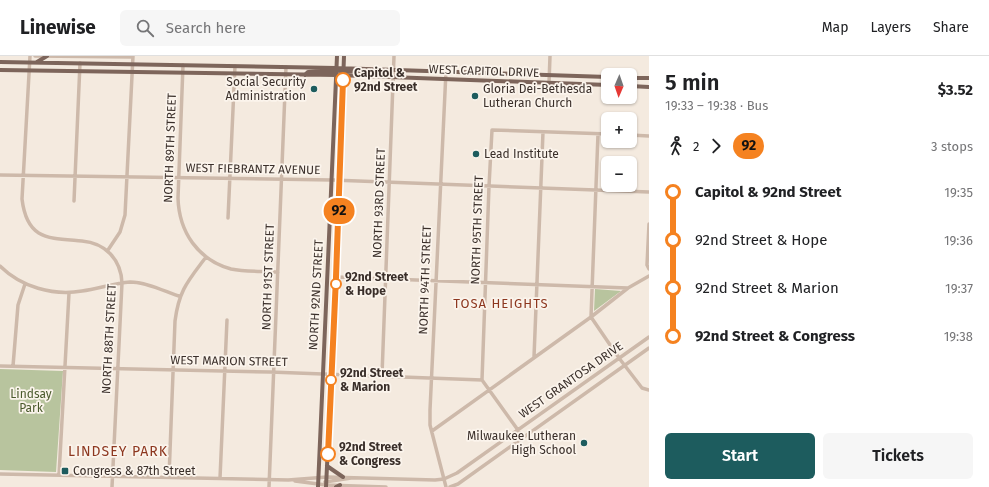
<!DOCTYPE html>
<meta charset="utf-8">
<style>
body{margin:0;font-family:"Fira Sans",sans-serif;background:#f6f6f6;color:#202124;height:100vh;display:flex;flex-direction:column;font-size:15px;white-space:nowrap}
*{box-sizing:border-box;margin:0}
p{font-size:13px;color:#757577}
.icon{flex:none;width:22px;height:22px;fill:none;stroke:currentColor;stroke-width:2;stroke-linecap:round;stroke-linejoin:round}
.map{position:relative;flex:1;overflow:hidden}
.details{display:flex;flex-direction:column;background:#fff;width:340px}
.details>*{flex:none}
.badge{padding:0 8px;border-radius:13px;font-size:14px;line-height:26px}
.needle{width:26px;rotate:182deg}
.fabs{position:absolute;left:601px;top:12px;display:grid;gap:8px}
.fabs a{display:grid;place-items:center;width:36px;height:36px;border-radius:6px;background:#fff;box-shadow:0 1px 3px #0004;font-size:20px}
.map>.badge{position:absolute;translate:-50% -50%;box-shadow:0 0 0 2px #fff}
.legs{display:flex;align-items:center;gap:6px;height:44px;padding:0 16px;font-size:13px}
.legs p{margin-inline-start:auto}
.headline{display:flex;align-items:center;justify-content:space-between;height:68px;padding:0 16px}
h1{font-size:22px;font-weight:600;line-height:30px}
.action{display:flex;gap:8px;margin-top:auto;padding:8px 16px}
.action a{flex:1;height:46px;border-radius:6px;background:#1d5c5e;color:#fff;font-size:16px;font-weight:600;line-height:46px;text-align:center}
.action a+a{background:#f6f6f6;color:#202124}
ul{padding:0 16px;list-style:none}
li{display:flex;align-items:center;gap:14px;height:48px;font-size:15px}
li i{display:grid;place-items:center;width:6px;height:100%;margin:0 5px;background:currentColor}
li i::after{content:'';width:10px;height:10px;margin:-5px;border:3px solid;border-radius:50%;background:#fff}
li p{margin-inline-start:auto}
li:first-child i{background:linear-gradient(#0000 50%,currentColor 0)}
li:last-child i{background:linear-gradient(currentColor 50%,#0000 0)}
header{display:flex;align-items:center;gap:24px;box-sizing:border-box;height:56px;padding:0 20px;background:#fff;border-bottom:1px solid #e0e0e0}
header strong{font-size:19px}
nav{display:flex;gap:22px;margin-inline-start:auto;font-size:14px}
.search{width:280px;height:36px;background:#f6f6f6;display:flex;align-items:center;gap:10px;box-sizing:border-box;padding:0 14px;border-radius:6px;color:#757577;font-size:15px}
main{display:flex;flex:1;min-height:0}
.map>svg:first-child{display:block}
</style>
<header>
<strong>Linewise</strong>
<div class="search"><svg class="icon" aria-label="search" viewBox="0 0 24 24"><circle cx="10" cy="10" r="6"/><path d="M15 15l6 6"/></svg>Search here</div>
<nav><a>Map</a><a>Layers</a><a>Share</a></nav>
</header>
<main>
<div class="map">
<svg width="649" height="431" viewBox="0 0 649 431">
<rect width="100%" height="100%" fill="#f4eadf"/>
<path fill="#b8c49e" d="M595,233L621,235L594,255Z
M0,313L63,315L56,416L0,414Z"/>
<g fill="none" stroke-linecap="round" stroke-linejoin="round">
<path stroke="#cdb9aa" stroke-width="3.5" d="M30,0L22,143C27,184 48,182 82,185C105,187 121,203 122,227L112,431
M35,0L133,1
M183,9L178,142C179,176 198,204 231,213C246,216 263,215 278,216
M446,15L430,354V369L446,431
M549,27L550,0
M598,78L591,261L619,302L642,332L649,334
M630,79L649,80
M0,119L332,124L649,136
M74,145L80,7
M228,162L235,10
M649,168L647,209L649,213
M108,194L120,176L125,159L133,0
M0,210C21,231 53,240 82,235C98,233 114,227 130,226C146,226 164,235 179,240
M336,221L628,232
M534,301L543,76
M0,310L270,316L482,324
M13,310L18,249L25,228
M382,319L394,0
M432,375L591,261L628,232L649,220
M523,381L482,324L489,130L492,74L608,78
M0,418L289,424
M59,419L69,237
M169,421L175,265C179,234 188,225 206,201
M220,422L227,264
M288,424L327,421L435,424L444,423L457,417L649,281
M295,425L326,429L386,431
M325,426L351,422
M269,431L286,11
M450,431L458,428L649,292"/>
<path stroke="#7d655b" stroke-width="4" d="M0,6L336,12L608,21
M37,6L47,0
M0,14L337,19L608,29
M341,16L360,15L363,13
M305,19L308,16L338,15
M630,22H649
M630,30L649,31
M327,410L343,421
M318,431L337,0
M326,431L336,221L344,0
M336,431L340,429"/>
</g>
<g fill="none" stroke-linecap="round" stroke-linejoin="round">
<defs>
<path id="line-1" d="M328,398L336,221L343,24"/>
</defs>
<use href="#line-1" stroke="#fff" stroke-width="9"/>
<use href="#line-1" stroke="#f58220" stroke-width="6"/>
</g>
<g fill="#fff" stroke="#f58220" stroke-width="2">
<circle cx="343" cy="24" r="7"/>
<circle cx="336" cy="228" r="5"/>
<circle cx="331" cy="324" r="5"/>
<circle cx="328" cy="398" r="7"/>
</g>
<g fill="#1d5c5e" stroke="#fbf4ec" stroke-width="1.5">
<circle cx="314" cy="33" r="4"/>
<circle cx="475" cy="40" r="4"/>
<circle cx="476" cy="98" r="4"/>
<circle cx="584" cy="387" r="4"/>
<rect x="61" y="411" width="8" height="8" rx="2"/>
</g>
<g text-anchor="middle" stroke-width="3.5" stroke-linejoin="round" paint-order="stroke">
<g font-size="12" fill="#3a2f2a" stroke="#fbf4ec">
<text transform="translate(484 15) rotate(2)" y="4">WEST CAPITOL DRIVE</text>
<text transform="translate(170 92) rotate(-88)" y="4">NORTH 89TH STREET</text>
<text transform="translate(253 113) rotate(1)" y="4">WEST FIEBRANTZ AVENUE</text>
<text transform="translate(379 147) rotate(-88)" y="4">NORTH 93RD STREET</text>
<text transform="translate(477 174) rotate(-88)" y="4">NORTH 95TH STREET</text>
<text transform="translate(268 221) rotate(-88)" y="4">NORTH 91ST STREET</text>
<text transform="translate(425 224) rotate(-88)" y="4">NORTH 94TH STREET</text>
<text transform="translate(316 239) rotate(-87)" y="4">NORTH 92ND STREET</text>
<text transform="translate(109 283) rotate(-87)" y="4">NORTH 88TH STREET</text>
<text transform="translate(229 305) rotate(1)" y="4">WEST MARION STREET</text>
<text transform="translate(571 324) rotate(-35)" y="4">WEST GRANTOSA DRIVE</text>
</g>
<g font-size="12" font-weight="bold" fill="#3a2f2a" stroke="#fbf4ec" text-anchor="start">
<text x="354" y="21">Capitol &amp;<tspan x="354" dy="14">92nd Street</tspan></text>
<text x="345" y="225">92nd Street<tspan x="345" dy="14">&amp; Hope</tspan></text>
<text x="340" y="321">92nd Street<tspan x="340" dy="14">&amp; Marion</tspan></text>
<text x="339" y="395">92nd Street<tspan x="339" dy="14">&amp; Congress</tspan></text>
</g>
<g font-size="12" fill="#3a2f2a" stroke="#fbf4ec" text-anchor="start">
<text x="306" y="30" text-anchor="end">Social Security<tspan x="306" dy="14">Administration</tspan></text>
<text x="483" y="37">Gloria Dei-Bethesda<tspan x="483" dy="14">Lutheran Church</tspan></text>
<text x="484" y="102">Lead Institute</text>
<text x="576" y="384" text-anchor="end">Milwaukee Lutheran<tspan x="576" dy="14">High School</tspan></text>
<text x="73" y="419">Congress &amp; 87th Street</text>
</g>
<g font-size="12" fill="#4a5a2c" stroke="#fbf4ec">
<text x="31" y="342">Lindsay<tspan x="31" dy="14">Park</tspan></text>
</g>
<g font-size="13" letter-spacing="1" fill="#8d371f" stroke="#fbf4ec">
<text x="501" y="252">TOSA HEIGHTS</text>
</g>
<g font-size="14" letter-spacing="1" fill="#8d371f" stroke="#fbf4ec">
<text x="118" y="400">LINDSEY PARK</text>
</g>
</g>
</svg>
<div class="fabs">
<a><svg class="needle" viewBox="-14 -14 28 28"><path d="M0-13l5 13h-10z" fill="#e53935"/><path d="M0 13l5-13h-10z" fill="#757577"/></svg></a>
<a>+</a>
<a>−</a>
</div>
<b class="badge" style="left:339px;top:155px;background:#f58220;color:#111">92</b>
</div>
<section class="details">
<div class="headline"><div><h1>5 min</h1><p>19:33 – 19:38 · Bus</p></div><b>$3.52</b></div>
<div class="legs"><svg class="icon" aria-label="walk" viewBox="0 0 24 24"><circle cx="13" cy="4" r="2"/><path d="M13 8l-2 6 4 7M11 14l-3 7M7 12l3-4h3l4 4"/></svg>2<svg class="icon" aria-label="forward" viewBox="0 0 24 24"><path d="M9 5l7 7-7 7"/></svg><b class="badge" style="background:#f58220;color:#111">92</b><p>3 stops</p></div>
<ul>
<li><i style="color:#f58220"></i><b>Capitol &amp; 92nd Street</b><p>19:35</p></li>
<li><i style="color:#f58220"></i><span>92nd Street &amp; Hope</span><p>19:36</p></li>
<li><i style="color:#f58220"></i><span>92nd Street &amp; Marion</span><p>19:37</p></li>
<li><i style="color:#f58220"></i><b>92nd Street &amp; Congress</b><p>19:38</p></li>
</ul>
<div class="action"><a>Start</a><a>Tickets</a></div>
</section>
</main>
